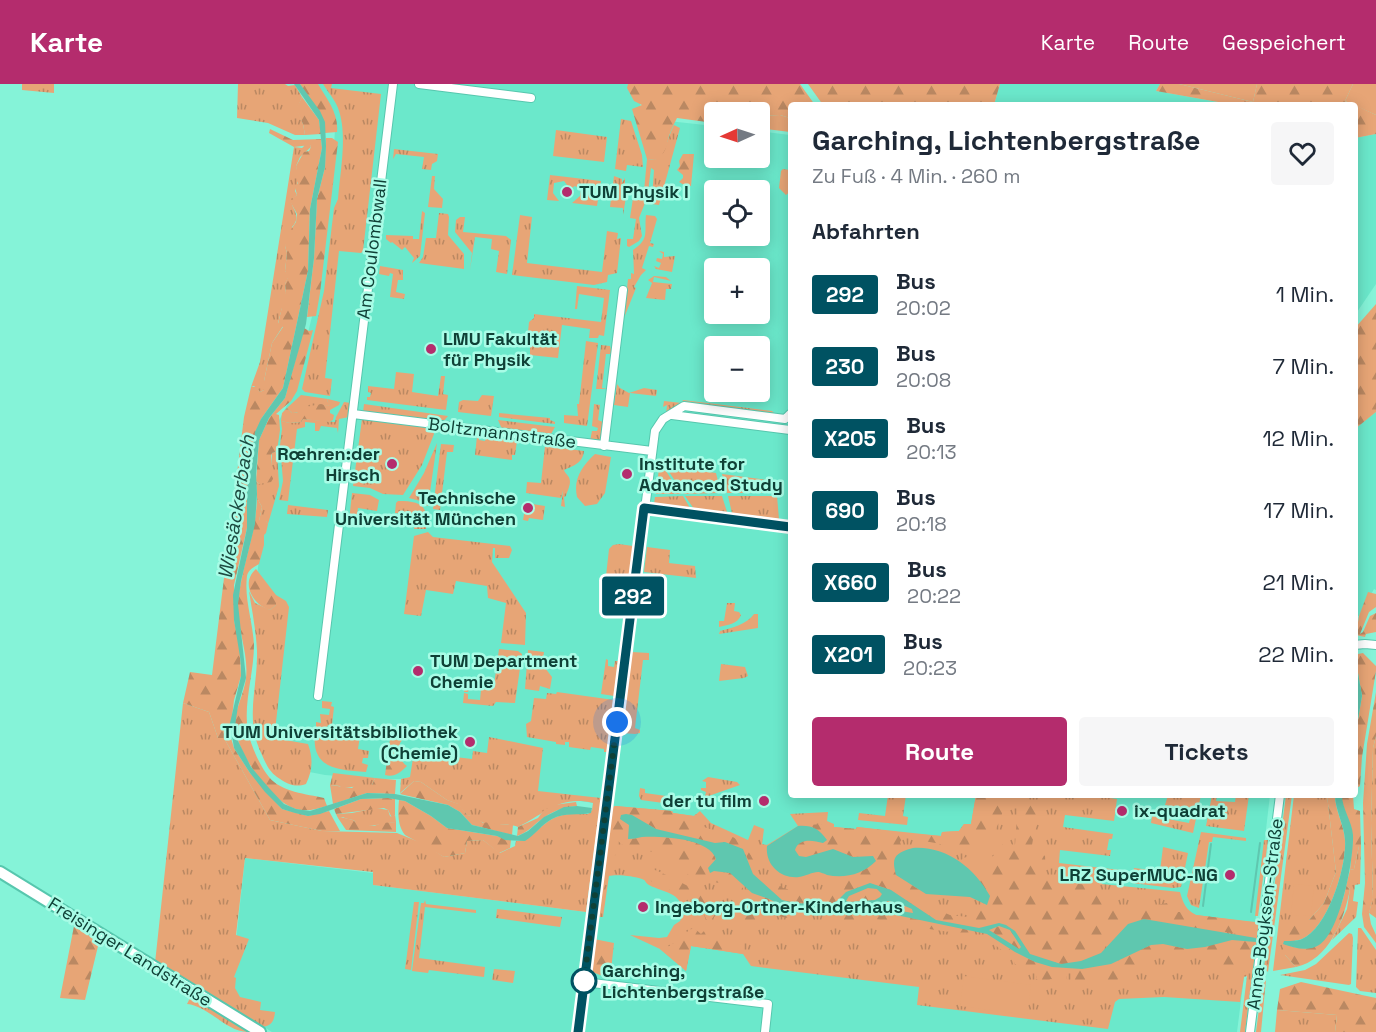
<!DOCTYPE html>
<html lang="de">
<meta charset="utf-8">
<style>
body{margin:0;font-family:"Space Grotesk",sans-serif;background:#f6f6f7;color:#1f2937;height:100vh;display:flex;flex-direction:column;font-size:22px;white-space:nowrap}
*{box-sizing:border-box;margin:0}
p{font-size:20px;color:#747a83}
.icon{flex:none;width:33px;height:33px;fill:none;stroke:currentColor;stroke-width:2;stroke-linecap:round;stroke-linejoin:round}
.map{position:relative;flex:1;overflow:hidden}
.details{position:absolute;left:788px;top:18px;width:570px;height:696px;display:flex;flex-direction:column;background:#fff;border-radius:6px;box-shadow:0 3px 15px #0003}
.details>*{flex:none}
.badge{padding:0 12px;border-radius:4px;font-size:21px;line-height:39px}
.needle{width:39px;rotate:267deg}
.controls{position:absolute;left:704px;top:18px;display:grid;gap:12px}
.controls a{display:grid;place-items:center;width:66px;height:66px;border-radius:6px;background:#fff;box-shadow:0 3px 15px #0003;font-size:30px}
.you{position:absolute;width:30px;height:30px;margin:-15px;border:4px solid #fff;border-radius:50%;background:#1a73e8;box-shadow:0 0 0 9px #1a73e833}
.map>.badge{position:absolute;translate:-50% -50%;box-shadow:0 0 0 3px #fff}
h2{padding:0 24px;font-size:22px;line-height:54px}
.round{display:grid;place-items:center;flex:none;width:63px;height:63px;border-radius:6px;background:#f6f6f7}
.summary{display:flex;align-items:center;justify-content:space-between;height:102px;padding:0 24px}
h1{font-size:28px;font-weight:600;line-height:45px}
.primary-button{display:flex;gap:12px;margin-top:auto;padding:12px 24px}
.primary-button a{flex:1;height:69px;border-radius:6px;background:#b42c6d;color:#fff;font-size:24px;font-weight:600;line-height:69px;text-align:center}
.primary-button a+a{background:#f6f6f7;color:#1f2937}
ul{padding:0;list-style:none}
li{display:flex;align-items:center;gap:18px;height:72px;padding:0 24px}
li div{flex:1}
li b{display:block;font-size:22px}
li em{font-style:normal}
li .badge{min-width:66px;font-weight:700;text-align:center}
header{display:flex;align-items:center;gap:36px;box-sizing:border-box;height:84px;padding:0 30px;background:#b42c6d;color:#fff}
header strong{font-size:28px}
nav{display:flex;gap:33px;margin-inline-start:auto;font-size:21px}
.map>svg:first-child{display:block}
</style>
<header>
<strong>Karte</strong>
<nav><a>Karte</a><a>Route</a><a>Gespeichert</a></nav>
</header>
<div class="map">
<svg width="1376" height="948" viewBox="0 0 1376 948">
<defs>
<pattern id="grass-tufts" width="24" height="20" patternUnits="userSpaceOnUse" patternTransform="scale(1.5)"><rect width="24" height="20" fill="#e7a576"/><path d="M3 7l-1-3M5 7V3M7 7l1-3M15 17l-1-3M17 17v-4M19 17l1-3" fill="none" stroke="#ba8862"/></pattern>
<pattern id="forest-firs" width="22" height="20" patternUnits="userSpaceOnUse" patternTransform="scale(1.5)"><rect width="22" height="20" fill="#e7a576"/><path d="M5 1l3.5 6h-7zM16 11l3.5 6h-7z" fill="#ba8862"/></pattern>
</defs>
<rect width="100%" height="100%" fill="#85f3d8"/>
<path fill="#6be8cb" fill-rule="evenodd" d="M314,0H639L641,34L714,42V74H759V47L790,51V711H1270L1254,849L1244,893L1237,948H272L229,922L245,774L373,789V801L586,828L601,720L410,693L401,695H376L325,691L299,686L259,648L266,510L255,507L276,342L293,310L318,208L334,63L335,45ZM714,106H759V152H714ZM714,184H759V230H714ZM714,262H759V308H714Z
M1000,0H1160L1156,7L1235,21H994Z
M1376,50V200L1355,231L1354,54Z
M1376,328V506L1374,505L1359,532L1354,531V345Z"/>
<path fill="url(#grass-tufts)" d="M22,0H54V9L22,6Z
M238,0H285L288,2L295,1L302,13L297,25L303,40L305,51H295L268,39L237,34Z
M323,0H332L331,4L381,10L363,167L361,169L339,167L325,294L332,295L330,312L305,308L302,305L324,207L334,124L338,115C340,88 348,50 338,24C335,16 328,8 323,0Z
M780,31L790,34V48L759,44V32Z
M621,35L631,37L642,71L643,83L627,81L626,87L615,85Z
M674,41L680,44L659,121L645,119L639,134L642,152L639,157L629,163L627,162V155H633L636,135L630,134L633,114H652L654,86L651,84L648,108L644,107L647,75L655,76C669,61 666,58 674,41Z
M556,46L607,53L604,78L553,72Z
M305,61H310L311,63L300,73L296,82L299,94L295,107L297,111L291,116C292,126 302,132 292,143L293,146L285,162L287,169L285,187L289,192L285,200L286,209L278,239L283,242L272,259L264,297V306L260,308L254,302L251,303L260,278L294,63L302,64Z
M394,65L438,70L437,77L432,80L431,86L422,85L424,73L396,70L393,75Z
M783,85L790,86V108L786,111L779,104L781,87Z
M550,91L601,97L597,122L572,119L580,112L581,106L575,102L570,105L564,97L554,99L553,109L559,117L547,116Z
M432,92H435L434,105L443,115L442,124L428,123Z
M614,92L622,95V99L625,94V101H628L623,131V124L610,123Z
M422,127L425,129L420,172L412,179L414,174L405,163L402,166L392,158L391,159L386,155V151L413,152V155H419Z
M439,129L448,130L449,133L448,151L464,170V185L419,179L423,173L426,154H436Z
M520,131L532,133L527,179L602,188L607,147L618,149L617,155L621,154L617,189L608,191L607,198L594,201L512,191Z
M646,131L655,132L657,135L650,159L654,160L653,163L649,162L642,184L646,186L641,191L634,203L636,204L624,234L628,195H631V189L634,190L633,166C650,155 644,148 646,131Z
M460,133H465L463,148L506,152L511,156L507,190L496,188L499,167L491,165L492,155L475,153L470,186L472,169L455,148L456,136Z
M659,167L664,168V173L675,172L672,188L656,185L654,182L659,184L661,179L656,177L657,174L662,175L663,170Z
M380,182L403,186V196H398L396,208L405,210L404,215L390,213L393,190L390,189L389,192L379,190Z
M654,192L666,193L671,197L654,193L653,198L672,200L671,205H666L665,216L646,214L652,199L648,196Z
M577,202L610,206L604,252L599,251L598,254H589L590,245L562,241L558,274L530,271V259L527,258L529,238L534,234V230L601,238L604,214L579,210L577,225H575Z
M586,257L598,259L587,342L564,339V331L578,332L577,320H579Z
M601,261L610,262L612,270H606L602,304L608,305H596Z
M396,288L414,290L412,308L438,312L441,292H445L443,310L448,311L446,326L367,316V313H370L371,309L368,308V302L394,305Z
M617,300L620,304L629,309L644,304L657,306L656,312L630,309L628,323L614,321Z
M301,311L328,315L327,317L331,320L328,322C315,319 305,329 292,329L287,324Z
M482,311L494,312L491,332L458,328L459,318L463,316L478,317Z
M683,316L772,327L775,330L691,320L666,330L667,321L663,323L664,317L682,319Z
M344,318L351,319L349,333L339,335L338,349L337,344L321,342L319,347H315V339L305,338V343L297,345L288,417L279,416L283,397L280,361L282,345L281,337L290,339L301,338L303,335L335,338L336,333Z
M364,320L448,332L443,338L363,328Z
M594,320L600,321L598,336L603,338L601,353L599,357H590L592,347H597L598,344L592,342Z
M499,329L550,334V336L555,338V340L499,333Z
M362,335L431,344L434,350L422,381L403,411L383,410L370,404L353,402Z
M498,336L555,343L551,350L547,351L502,345Z
M477,352H479V356L485,357L486,353L517,357L515,371H512V376L475,371Z
M437,359L428,422L420,417L409,414L424,389Z
M441,360L454,361L453,368H447L440,426L433,425Z
M545,362L584,367C583,379 573,382 564,386C565,389 567,390 568,392C573,398 567,407 566,412L564,413L565,423L561,422L563,406L561,414L526,409L527,398L541,399Z
M277,367L279,402L268,440L266,437H259L262,423L257,414L256,397L259,400L271,390L272,369Z
M595,370L611,373L605,409L597,420L585,422L577,413C573,395 582,382 595,370Z
M665,382L716,389L721,409L684,410Z
M659,384H664L681,410H656Z
M722,390L775,397L776,409H727Z
M352,409L370,411L379,416L377,427L358,424L356,438L349,437Z
M683,412L690,424L654,420L655,413Z
M685,412H722L727,428L694,425Z
M728,412H777L779,435L732,429Z
M398,417C421,417 429,421 426,445H414L415,431L395,429L396,419Z
M526,419L545,422L543,436L529,434L528,437L523,436Z
M288,421L328,426L327,433L287,430Z
M428,448L433,453L510,462L512,466L509,474H495V464H493L492,478L526,529L525,561L501,559L506,519L488,514L487,502L456,497L453,510L426,506L421,532L404,530L414,452Z
M619,460L633,462L626,517L604,510L609,465L613,461Z
M647,463L670,466L669,479L695,482L696,494L644,488Z
M249,507L255,519L270,526L276,521V511L286,517L289,523L275,647L285,648V656L308,660C313,674 313,686 306,700C295,704 287,700 277,693C269,687 266,680 262,671C244,635 258,604 257,567C256,546 252,527 249,507Z
M603,514L627,519L626,530L622,532L603,529L601,526Z
M727,519H735L734,527L739,528L741,531C738,540 727,541 719,543V537H724Z
M754,530H758V544L719,550L720,547C732,544 747,540 754,530Z
M499,565L518,567L522,570L515,619L496,618L493,622L463,619L464,609L468,610V615L480,616L481,606L469,604L468,608H464L466,598L494,601Z
M528,566L544,568L542,580L552,593L550,605L540,602L539,607L525,605Z
M632,568L649,569V576H643L635,644L640,646V649L635,650L622,649Z
M606,575L608,576V582L614,583L615,577H618L614,612L601,610Z
M721,580L745,583L748,592L744,594L719,597Z
M557,608L614,616L607,668H604V665L591,663L590,666L569,663V658H565V661L556,660V658L527,653L526,640L531,637L534,614L546,615L547,609L556,610Z
M322,617L332,618L331,622L334,623L332,641H328L326,645L316,643V638L321,639L320,630L329,631L330,625L322,624Z
M183,619L209,628L218,654H224L270,736L322,747L397,749L424,760L444,773L465,769L467,757L483,756L500,769L515,762L516,757C533,756 539,741 554,734C565,729 576,729 588,730L592,726L593,719C559,711 545,730 518,743C508,738 496,743 484,739C478,737 474,732 467,731L458,720L447,716L421,698L414,697L400,709L401,695L410,693L414,668L472,675L473,667L487,669L489,653L543,664L538,707L601,714L586,828L373,801V788L245,774L236,851L249,855L234,893L236,894L235,904L240,913L261,918L260,926L275,928C274,937 272,942 262,943L155,879Z
M353,644L361,645L358,665L369,667L368,674H363L362,679L368,681L366,688C338,686 311,685 315,649L346,650Z
M1376,652V834L1369,829L1373,813L1371,739L1373,664Z
M333,689L375,694L372,701L341,704L340,702L330,701Z
M708,693L737,698L740,701L700,715V712H705L706,708L701,706V704H706V698L702,697Z
M640,704L645,705V709L680,714V719L672,718L671,720L641,716L639,712Z
M888,711H906L903,732L908,733L907,741L858,736L859,729L885,732Z
M976,711H1089L1117,715L1114,737L1065,731L1063,743L1113,750L1112,755H1109L1107,766H1111L1110,772L1060,766L1059,779L1120,786L1119,797L1103,796L1102,800L1180,808C1183,819 1186,826 1196,831L1259,839L1245,948H1240L1247,892L1244,893L1240,918L1164,913L1119,915L1115,918L1108,945L917,921L919,903L751,882L743,870L691,862L686,887L660,865L630,851L659,854L667,853L674,841L680,837L684,830C681,807 664,809 649,801C644,798 647,797 642,795C634,792 616,790 609,792L603,833H599L612,724L615,722L672,727L673,729L694,732L700,727L711,739L748,756L754,741L764,745L762,760L767,761L798,742L790,730L828,728L827,737L834,740V743L856,745L857,743L941,752L942,748L959,747L964,740H971Z
M1168,711H1201L1193,749L1151,739L1152,732L1189,739L1192,727L1165,721Z
M1212,711H1217L1216,717L1235,718L1236,711H1249L1244,747L1206,742Z
M1286,711H1292L1268,888L1264,884Z
M1294,711H1327L1336,788L1324,819L1309,836L1285,871L1296,883L1273,887Z
M376,724L388,726L390,732L392,733L395,731L396,738C384,739 372,743 361,742C351,741 360,740 353,736C350,735 346,735 343,733L338,734L336,730L352,729Z
M1201,748L1246,754V757L1213,753L1212,758H1209L1199,824L1191,821L1187,812Z
M1264,756H1268L1258,832H1255Z
M1359,762H1361L1360,800L1355,801L1353,817L1358,818L1356,833L1332,856L1347,825L1350,805L1346,802L1350,786L1354,785Z
M1163,763L1188,769L1181,803L1173,804L1132,799L1134,784L1160,787Z
M425,816L426,820L476,826V829L425,823L419,874L485,883L484,893L429,886L428,889L412,887L421,819H424Z
M414,818H419L411,886L405,885Z
M497,825L562,833L560,843L496,834Z
M1358,844H1361L1376,866V909L1360,907L1356,903Z
M1349,849L1352,850L1353,854L1351,900L1349,901L1280,891L1305,886L1316,880Z
M494,885L515,887L513,899L492,896Z
M1266,896L1261,948H1256L1262,901Z
M190,914H193L248,948C226,948 209,922 187,920Z
M1277,926L1337,931L1335,948H1275Z"/>
<path fill="url(#forest-firs)" d="M300,0H318C327,15 339,30 337,48L325,49C324,28 310,18 300,0Z
M628,0H800L815,21H790V34L780,31L759,32V28H714V39L677,34C674,40 671,46 669,52C666,63 666,70 655,76L647,75L632,25L642,21L634,17L627,4Z
M808,0H1000L994,21H823Z
M1160,0H1179L1253,18L1257,0H1353L1345,17L1353,21H1235L1156,7Z
M302,13L319,36L321,50L305,51L303,40L296,25Z
M1355,21L1376,31V50L1355,54Z
M270,45L293,56L321,55L322,64L310,125L308,187L283,304L261,335L248,425L247,444L234,501V536L240,566L241,592L234,616L230,651L234,664L250,689L282,725L308,732L329,727L340,747H322L270,736L224,654H218L209,628L183,619L190,588L212,591L244,333L251,303H256L260,308L264,306V297L272,259L283,243L278,240L282,223C279,216 281,214 286,209L285,200L288,193L285,187L287,169L285,162L286,153L296,138L297,130L291,119V115L297,111L295,103L298,99L296,82L304,68L309,67L311,63L310,61L294,63L269,49Z
M326,54H332L338,58L320,209L316,232L307,233L314,174L317,115L325,83Z
M683,70H694L691,102L684,101L679,98L683,94V91L677,86L680,82L679,77Z
M1376,220V328L1355,345V244Z
M304,244L309,247L313,246L297,307L291,317L276,330L279,331L280,346L277,367L272,369L271,372L273,395L271,398L259,400L256,397L259,356L269,334L285,314Z
M328,315L340,318L339,321L330,326V329L334,331L333,336L329,338L303,335L301,338L290,339L281,337L282,329L287,324L292,329H297L300,324L321,320L328,322L330,320L327,317Z
M257,414L262,423L259,437H266L268,440L266,449L264,451V461L259,480C254,483 248,486 247,492C244,515 253,538 254,561C254,590 243,619 248,648C251,662 260,682 269,693C281,708 307,710 324,714L327,722C316,725 307,728 296,725C271,718 237,669 235,643C234,626 244,611 246,594C249,569 236,543 238,517C242,482 256,450 257,414Z
M256,485L276,511V521L270,526C253,521 240,499 256,485Z
M1368,508L1376,510V523L1369,528L1360,550L1363,548L1370,532L1376,529V548L1366,550L1365,553L1356,551L1359,532Z
M1363,569L1376,582V587L1362,673L1360,702L1355,705V653L1362,612L1358,589V570Z
M1376,608V652L1373,664L1371,739L1373,814L1369,829L1371,840L1376,851V859L1364,843L1362,830L1365,799L1363,719L1367,660Z
M390,655L402,656L400,659C399,667 399,677 407,682C401,688 394,694 385,691Z
M375,694L396,696L395,710L367,709L333,720L330,701L352,704L355,701H372Z
M414,697L421,698L447,716L459,720L467,731L474,732L483,739C493,737 500,742 511,740L513,741L512,751L472,741L460,728L448,721L400,710Z
M976,711H1002C1002,717 1003,724 1002,730C998,745 984,764 972,773C953,762 936,758 914,756L916,750L941,752L942,748L959,747L964,740H971Z
M1327,711H1335C1335,727 1344,740 1345,756C1347,782 1328,844 1302,855C1297,857 1290,857 1284,857L1283,860C1311,869 1322,865 1334,838C1339,826 1344,815 1346,802L1350,805C1344,836 1329,876 1296,883L1285,871L1281,858L1299,836H1309L1324,819L1336,788Z
M1342,711H1353L1354,725L1360,727L1361,762H1359L1354,785L1350,786L1353,753L1342,718Z
M388,714L395,715V731L392,734L388,726L384,724L336,730L334,725L361,715Z
M1026,715L1044,727V733L1036,739L1032,761L1045,772L1046,790L1054,797L1096,802C1099,813 1113,823 1124,826C1132,827 1162,820 1171,818L1174,828H1190L1196,831L1255,838L1253,853L1220,847L1106,862C1097,875 1078,880 1063,880C1052,879 1040,873 1030,870L1025,860L1006,841L999,839L979,844L936,836L891,806L870,799L846,808L837,817L830,821H820L781,816L758,795L762,792H766L783,804L814,812L830,810L845,804L843,792C856,790 866,787 875,777L873,772L853,773L833,765L806,773L799,772L795,766C799,754 812,756 823,759L814,743L807,742C817,739 823,742 832,740L834,743L856,745L857,743L906,749L900,758L903,767L895,773L896,791L926,810V821L950,831L976,834L981,818L987,821L979,794L962,779V776L965,773L975,780L989,777L1007,755L1013,762L1015,761L1018,718Z
M399,716L405,717L431,732L447,744L497,752L511,756L510,764L499,769L483,756L467,757L465,769L444,773L405,751C397,741 398,728 399,716Z
M576,718L577,722C565,723 555,726 545,733C535,739 528,749 517,752L518,743L538,734L544,726L554,721Z
M615,722L672,727L673,729L694,732L696,730L703,739L704,743C736,754 741,751 757,783L755,792L746,771L725,758L715,759L656,745L632,731L629,741L628,755C633,755 637,754 642,753C658,752 704,755 714,769C717,774 714,782 714,787L730,789L744,802L737,810L723,800L690,792L659,769L625,763L618,757L615,772L606,771L612,724Z
M340,733L353,736L361,742H374L382,739L396,738V748L346,746L338,734Z
M647,784C658,784 709,814 724,821V823L710,837L706,835C699,809 667,809 648,795L646,787Z
M868,804L877,805L882,810L880,813L875,816L849,818L846,817L854,809Z
M747,805C754,811 763,811 770,815C787,825 793,828 813,827L807,835L798,836L741,825L744,817L742,811Z
M888,817C897,819 909,820 914,829L870,823L871,820L879,821Z
M728,824L772,835L771,841C756,840 733,843 721,832Z
M833,826H872L974,847C962,854 883,836 864,833L853,842L841,841L840,835L835,833Z
M74,842L99,858L85,916L60,914Z
M999,842L1010,846L1021,863L1019,866L989,846Z
M694,844L701,850L707,844C719,852 735,851 744,862L743,870L691,862L686,887L660,865C674,864 681,849 694,844Z
M985,849C997,853 1004,862 1014,868C1030,877 1049,883 1066,885L1067,896L1059,898L1051,895L1045,898L1036,895L1037,890L1033,888L1030,890L1024,885L1026,878L1019,882L1015,880L1013,875L985,853Z
M594,855L614,859L610,895L590,887Z
M1232,856L1253,858L1244,888L1220,891V883L1224,875L1218,871L1156,869L1144,873L1132,887L1117,896L1071,897V885L1111,880L1151,861L1163,860L1187,865Z
M1301,898L1376,914V948H1335L1337,931L1277,926L1280,905Z"/>
<path fill="#e7a576" d="M1179,0H1257L1253,18Z
M1353,0H1376V31L1345,17Z
M1294,800L1314,802L1311,832L1291,831Z
M964,892L1031,901L1027,931L960,922Z"/>
<path fill="#5fc7af" fill-rule="evenodd" d="M294,0H300L320,27L325,38L326,62L325,83L317,115L314,174L306,240L285,314L269,334L259,356L256,390L257,410L255,440L241,497L238,520L246,594L238,622L235,642L238,657L251,683L269,704L284,720L296,725L310,727L367,709L395,710L448,721L460,728L472,741L518,752L528,747L544,733L564,723L577,722L592,724L591,729C578,732 565,728 552,735C542,740 535,751 525,757L505,756L497,752L447,744L431,732L405,717L388,714L361,715L320,730L308,732L295,729L282,725L265,708L250,689L234,664L230,639L241,592V579L234,536L233,511L247,444V404L252,368L255,348L261,335L283,304L308,187L310,125L322,64L319,36Z
M1355,570H1358V589L1362,612L1355,653L1357,611L1354,599Z
M1335,711H1342C1342,725 1352,737 1353,751C1354,775 1340,849 1319,861C1308,868 1294,864 1283,860L1284,857C1289,857 1297,857 1302,855C1328,844 1347,782 1345,756C1344,740 1335,726 1335,711Z
M626,730L632,731L656,745L715,759L725,758L743,765L753,790L782,816L796,819L830,821L837,817L846,808L870,799L891,806L936,836L979,844L999,839L1006,841L1015,847L1030,870L1061,880L1081,877L1101,869L1128,840L1144,835L1256,854V858L1232,856L1205,863L1187,865L1163,860L1151,861L1111,880L1082,885L1052,883L1035,878L1015,868L987,850L872,826L794,828L769,815L752,809L730,789L714,787L710,789L708,784L716,775C709,754 661,752 642,753C637,754 633,755 628,755L629,741L620,735L621,731ZM868,804L877,805L882,810L880,813L875,816L849,818L846,817L849,812ZM888,817L900,820L912,825L913,829L870,822L871,821H879ZM999,842L1010,846L1021,863L1019,865L989,846Z
M798,742C812,741 819,745 827,756L823,759C812,756 799,754 795,766L799,772L806,773L833,765L853,773L873,772L876,777C863,790 845,795 827,791C825,790 820,788 818,788C812,788 806,792 799,793C781,795 765,781 767,762Z
M913,764C947,762 974,784 990,812L987,821L970,813L926,810L896,791C891,773 895,769 913,764Z"/>
<g fill="none" stroke-linecap="round" stroke-linejoin="round">
<path stroke="#5fc7af" stroke-width="2" d="M1203,822L1211,760
M1251,828L1260,759"/>
<defs>
<path id="minor" d="M419,0L531,14
M353,330L652,367
M672,331L790,346
M604,362L623,206
M644,424L790,443
M1354,561L1365,560L1376,561
M318,612L393,0
M584,898L768,920L765,948
M578,948L655,347L663,335L684,322L785,335L790,330
M1250,948L1280,711"/>
<path id="secondary" d="M0,788L260,948"/>
</defs>
<use href="#minor" stroke="#57c7ae" stroke-width="10"/>
<use href="#secondary" stroke="#57c7ae" stroke-width="14"/>
<use href="#minor" stroke="#fff" stroke-width="8"/>
<use href="#secondary" stroke="#fff" stroke-width="10"/>
</g>
<g fill="none" stroke-linecap="round" stroke-linejoin="round">
<defs>
<path id="line" d="M578,948L644,424L790,443"/>
</defs>
<use href="#line" stroke="#fff" stroke-width="14"/>
<use href="#line" stroke="#005262" stroke-width="9"/>
<path stroke="#0f4036" stroke-width="6" stroke-dasharray="0 10.8" d="M584,897L617,638"/>
</g>
<g fill="#b42c6d" stroke="#a8fce6" stroke-width="2">
<circle cx="567" cy="108" r="6"/>
<circle cx="431" cy="265" r="6"/>
<circle cx="392" cy="380" r="6"/>
<circle cx="627" cy="390" r="6"/>
<circle cx="528" cy="424" r="6"/>
<circle cx="418" cy="587" r="6"/>
<circle cx="470" cy="658" r="6"/>
<circle cx="764" cy="717" r="6"/>
<circle cx="1122" cy="727" r="6"/>
<circle cx="1230" cy="791" r="6"/>
<circle cx="643" cy="823" r="6"/>
</g>
<circle fill="#fff" stroke="#005262" stroke-width="3" cx="584" cy="897" r="12"/>
<g text-anchor="middle" stroke-width="5" stroke-linejoin="round" paint-order="stroke">
<g font-size="18" font-weight="bold" fill="#0f4036" stroke="#a8fce6" text-anchor="start">
<text x="579" y="114">TUM Physik I</text>
<text x="443" y="261">LMU Fakultät<tspan x="443" dy="21">für Physik</tspan></text>
<text x="380" y="376" text-anchor="end">Rœhren:der<tspan x="380" dy="21">Hirsch</tspan></text>
<text x="639" y="386">Institute for<tspan x="639" dy="21">Advanced Study</tspan></text>
<text x="516" y="420" text-anchor="end">Technische<tspan x="516" dy="21">Universität München</tspan></text>
<text x="430" y="583">TUM Department<tspan x="430" dy="21">Chemie</tspan></text>
<text x="458" y="654" text-anchor="end">TUM Universitätsbibliothek<tspan x="458" dy="21">(Chemie)</tspan></text>
<text x="752" y="723" text-anchor="end">der tu film</text>
<text x="1134" y="733">ix-quadrat</text>
<text x="1218" y="797" text-anchor="end">LRZ SuperMUC-NG</text>
<text x="655" y="829">Ingeborg-Ortner-Kinderhaus</text>
</g>
<g font-size="18" fill="#0f4036" stroke="#a8fce6">
<text transform="translate(372 165) rotate(-83)" y="6">Am Coulombwall</text>
<text transform="translate(502 349) rotate(7)" y="6">Boltzmannstraße</text>
<text transform="translate(1265 830) rotate(-83)" y="6">Anna-Boyksen-Straße</text>
<text transform="translate(130 868) rotate(32)" y="6">Freisinger Landstraße</text>
</g>
<g font-size="18" font-weight="bold" fill="#0f4036" stroke="#a8fce6" text-anchor="start">
<text x="602" y="893">Garching,<tspan x="602" dy="21">Lichtenbergstraße</tspan></text>
</g>
<g font-size="20" font-style="italic" fill="#1d4b41" stroke="#a8fce6">
<text transform="translate(236 423) rotate(-81)" y="7">Wiesäckerbach</text>
</g>
</g>
</svg>
<div class="controls">
<a><svg class="needle" viewBox="-14 -14 28 28"><path d="M0-13l5 13h-10z" fill="#e53935"/><path d="M0 13l5-13h-10z" fill="#747a83"/></svg></a>
<a><svg class="icon" aria-label="locate" viewBox="0 0 24 24"><circle cx="12" cy="12" r="6"/><path d="M12 2v4M12 18v4M2 12h4M18 12h4"/></svg></a>
<a>+</a>
<a>−</a>
</div>
<div class="you" style="left:617px;top:638px"></div>
<b class="badge" style="left:633px;top:512px;background:#005262;color:#fff">292</b>
<section class="details">
<div class="summary"><div><h1>Garching, Lichtenbergstraße</h1><p>Zu Fuß · 4 Min. · 260 m</p></div><a class="round"><svg class="icon" aria-label="heart" viewBox="0 0 24 24"><path d="M12 20l-8-8c-3-5 5-10 8-4 3-6 11-1 8 4z"/></svg></a></div>
<h2>Abfahrten</h2>
<ul>
<li><span class="badge" style="background:#005262;color:#fff">292</span><div><b>Bus</b><p>20:02</p></div><em>1 Min.</em></li>
<li><span class="badge" style="background:#005262;color:#fff">230</span><div><b>Bus</b><p>20:08</p></div><em>7 Min.</em></li>
<li><span class="badge" style="background:#005262;color:#fff">X205</span><div><b>Bus</b><p>20:13</p></div><em>12 Min.</em></li>
<li><span class="badge" style="background:#005262;color:#fff">690</span><div><b>Bus</b><p>20:18</p></div><em>17 Min.</em></li>
<li><span class="badge" style="background:#005262;color:#fff">X660</span><div><b>Bus</b><p>20:22</p></div><em>21 Min.</em></li>
<li><span class="badge" style="background:#005262;color:#fff">X201</span><div><b>Bus</b><p>20:23</p></div><em>22 Min.</em></li>
</ul>
<div class="primary-button"><a>Route</a><a>Tickets</a></div>
</section>
</div>
